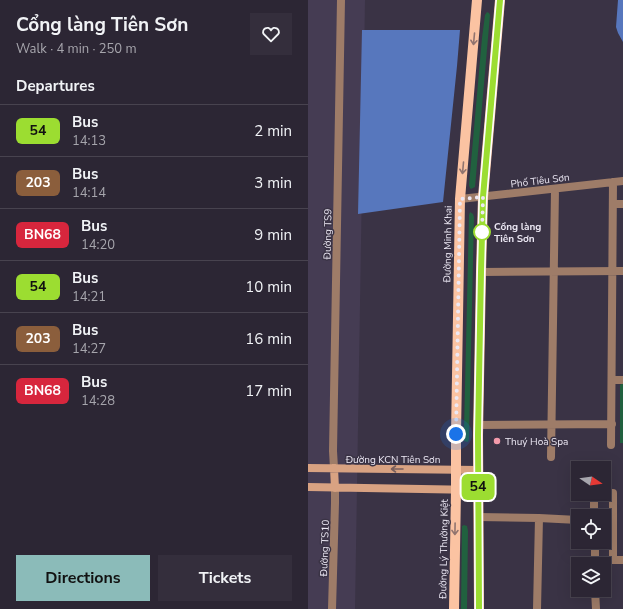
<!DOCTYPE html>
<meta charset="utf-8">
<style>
body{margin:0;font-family:"Nunito Sans",sans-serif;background:#342e3c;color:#f1f3f6;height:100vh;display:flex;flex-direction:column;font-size:15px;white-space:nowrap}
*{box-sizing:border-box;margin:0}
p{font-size:13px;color:#a6a5ac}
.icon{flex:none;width:22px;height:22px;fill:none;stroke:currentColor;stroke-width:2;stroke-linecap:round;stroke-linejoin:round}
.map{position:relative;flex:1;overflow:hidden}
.panel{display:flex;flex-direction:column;background:#2c2634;width:308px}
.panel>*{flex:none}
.badge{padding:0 8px;border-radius:6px;font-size:14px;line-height:26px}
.needle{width:26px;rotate:103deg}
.fabs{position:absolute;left:263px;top:461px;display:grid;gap:8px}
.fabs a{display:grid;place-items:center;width:40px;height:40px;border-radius:0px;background:#2c2634;box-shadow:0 4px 16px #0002,0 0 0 1px #48434f;font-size:20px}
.you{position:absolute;width:20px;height:20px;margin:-10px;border:3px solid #fff;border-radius:50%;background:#1a73e8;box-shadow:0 0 0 6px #1a73e833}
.map>.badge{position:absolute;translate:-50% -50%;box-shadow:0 0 0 2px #fff}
h2{padding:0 16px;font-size:15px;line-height:36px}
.round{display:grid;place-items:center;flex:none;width:42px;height:42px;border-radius:0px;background:#342e3c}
.overview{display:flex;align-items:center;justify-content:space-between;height:68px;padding:0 16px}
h1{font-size:19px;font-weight:700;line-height:30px}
.action{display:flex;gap:8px;margin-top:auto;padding:8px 16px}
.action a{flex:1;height:46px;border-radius:0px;background:#8bbbb9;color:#111;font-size:16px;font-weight:700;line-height:46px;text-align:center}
.action a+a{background:#342e3c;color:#f1f3f6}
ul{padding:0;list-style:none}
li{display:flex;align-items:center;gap:12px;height:52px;padding:0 16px;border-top:1px solid #48434f}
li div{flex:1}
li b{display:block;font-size:15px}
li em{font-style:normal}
li .badge{min-width:44px;font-weight:700;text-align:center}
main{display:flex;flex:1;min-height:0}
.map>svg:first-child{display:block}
</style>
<main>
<section class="panel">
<div class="overview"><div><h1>Cổng làng Tiên Sơn</h1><p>Walk · 4 min · 250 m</p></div><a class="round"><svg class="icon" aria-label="heart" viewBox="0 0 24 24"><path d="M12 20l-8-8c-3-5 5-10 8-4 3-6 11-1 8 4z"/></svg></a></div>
<h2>Departures</h2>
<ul>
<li><span class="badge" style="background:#9cdd31;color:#111">54</span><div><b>Bus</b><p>14:13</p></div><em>2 min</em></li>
<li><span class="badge" style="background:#8b5e3c;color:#fff">203</span><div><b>Bus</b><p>14:14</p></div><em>3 min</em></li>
<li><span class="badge" style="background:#d7263d;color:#fff">BN68</span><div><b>Bus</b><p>14:20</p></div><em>9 min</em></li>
<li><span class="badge" style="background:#9cdd31;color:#111">54</span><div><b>Bus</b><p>14:21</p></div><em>10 min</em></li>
<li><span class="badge" style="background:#8b5e3c;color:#fff">203</span><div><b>Bus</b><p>14:27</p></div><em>16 min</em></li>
<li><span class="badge" style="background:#d7263d;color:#fff">BN68</span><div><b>Bus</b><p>14:28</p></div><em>17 min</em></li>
</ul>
<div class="action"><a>Directions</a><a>Tickets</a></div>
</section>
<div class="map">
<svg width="315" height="609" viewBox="0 0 315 609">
<rect width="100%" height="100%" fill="#3a3345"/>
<path fill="#453c53" d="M0,0H57L47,609H0Z"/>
<path fill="#21613f" d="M179,12L181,13L182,15L167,187L163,189L162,188L161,185L174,38L177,15Z
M162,212L165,214L166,217L161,439L160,442L156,441V430L161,215Z
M315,383V443H312V385Z
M156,525L159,526L160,531L159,609H153L154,527V526Z"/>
<path fill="#5777bd" d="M310,0H315V42L310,33L308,27Z
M54,30H152L149,66L135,202L50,214Z"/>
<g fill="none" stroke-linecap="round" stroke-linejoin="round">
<path stroke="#9e7c68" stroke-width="8" d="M152,199L315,181
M305,204H315
M173,272L315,271
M304,380H315
M170,425L304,424
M303,445L305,182
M243,457L247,189
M26,468L25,451L33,0
M296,493H305V560
M286,494V516
M170,517L231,518L270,520
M287,542V564
M287,560H315
M287,590L288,609
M24,609L27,503V488
M229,609L231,518"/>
<path stroke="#d8a282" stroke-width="8" d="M0,468L170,470
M26,468L27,488
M0,487L170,490"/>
<path stroke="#fbc3a2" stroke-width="10" d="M146,609L148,490V434L152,199L169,0
M171,609L170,435L173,272L175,197L192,0"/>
</g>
<defs><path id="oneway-shaft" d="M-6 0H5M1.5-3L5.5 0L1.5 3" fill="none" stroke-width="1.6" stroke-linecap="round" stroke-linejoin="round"/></defs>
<g stroke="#91746f">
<use href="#oneway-shaft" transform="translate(166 39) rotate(95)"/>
<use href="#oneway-shaft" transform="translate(155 168) rotate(95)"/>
<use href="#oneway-shaft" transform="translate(147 529) rotate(91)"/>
</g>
<use stroke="#795f5d" href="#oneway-shaft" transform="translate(89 469) rotate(-180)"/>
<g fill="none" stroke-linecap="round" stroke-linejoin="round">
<defs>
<path id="line" d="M171,609L170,435L173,272L175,197L192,0"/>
</defs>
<use href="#line" stroke="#fff" stroke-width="9"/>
<use href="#line" stroke="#9cdd31" stroke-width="6"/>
<path stroke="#ece8f4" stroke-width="4" stroke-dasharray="0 7.2" d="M148,434L152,199L175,197L174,232"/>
</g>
<circle fill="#fff" stroke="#9cdd31" stroke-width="2" cx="174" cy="232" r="8"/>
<circle fill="#f39aab" stroke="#3a3345" stroke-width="1.5" cx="189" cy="441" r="4"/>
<g text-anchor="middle" stroke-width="3" stroke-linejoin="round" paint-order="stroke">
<g font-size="10" fill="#ece8f4" stroke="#3a3345">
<text transform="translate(232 180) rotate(-7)" y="4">Phố Tiêu Sơn</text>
<text transform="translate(19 234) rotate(-89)" y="4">Đường TS9</text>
<text transform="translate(139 244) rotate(-89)" y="4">Đường Minh Khai</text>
<text x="85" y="463">Đường KCN Tiên Sơn</text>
<text transform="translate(16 548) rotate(-88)" y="4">Đường TS10</text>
<text transform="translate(135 549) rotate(-89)" y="4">Đường Lý Thường Kiệt</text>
</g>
<g font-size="10" font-weight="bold" fill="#ece8f4" stroke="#3a3345" text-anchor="start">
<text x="186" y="230">Cổng làng<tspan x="186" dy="12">Tiên Sơn</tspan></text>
</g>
<g font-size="10" fill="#ece8f4" stroke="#3a3345" text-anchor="start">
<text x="197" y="445">Thuý Hoà Spa</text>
</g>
</g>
</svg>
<div class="fabs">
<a><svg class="needle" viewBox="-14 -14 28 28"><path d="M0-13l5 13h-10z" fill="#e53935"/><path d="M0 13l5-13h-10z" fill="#a6a5ac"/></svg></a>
<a><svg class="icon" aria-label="locate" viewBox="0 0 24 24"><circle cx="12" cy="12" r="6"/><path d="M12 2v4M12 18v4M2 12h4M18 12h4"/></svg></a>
<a><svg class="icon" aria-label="layers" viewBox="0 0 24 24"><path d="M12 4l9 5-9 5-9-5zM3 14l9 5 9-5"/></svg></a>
</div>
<div class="you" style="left:148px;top:434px"></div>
<b class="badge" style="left:170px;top:487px;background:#9cdd31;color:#111">54</b>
</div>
</main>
